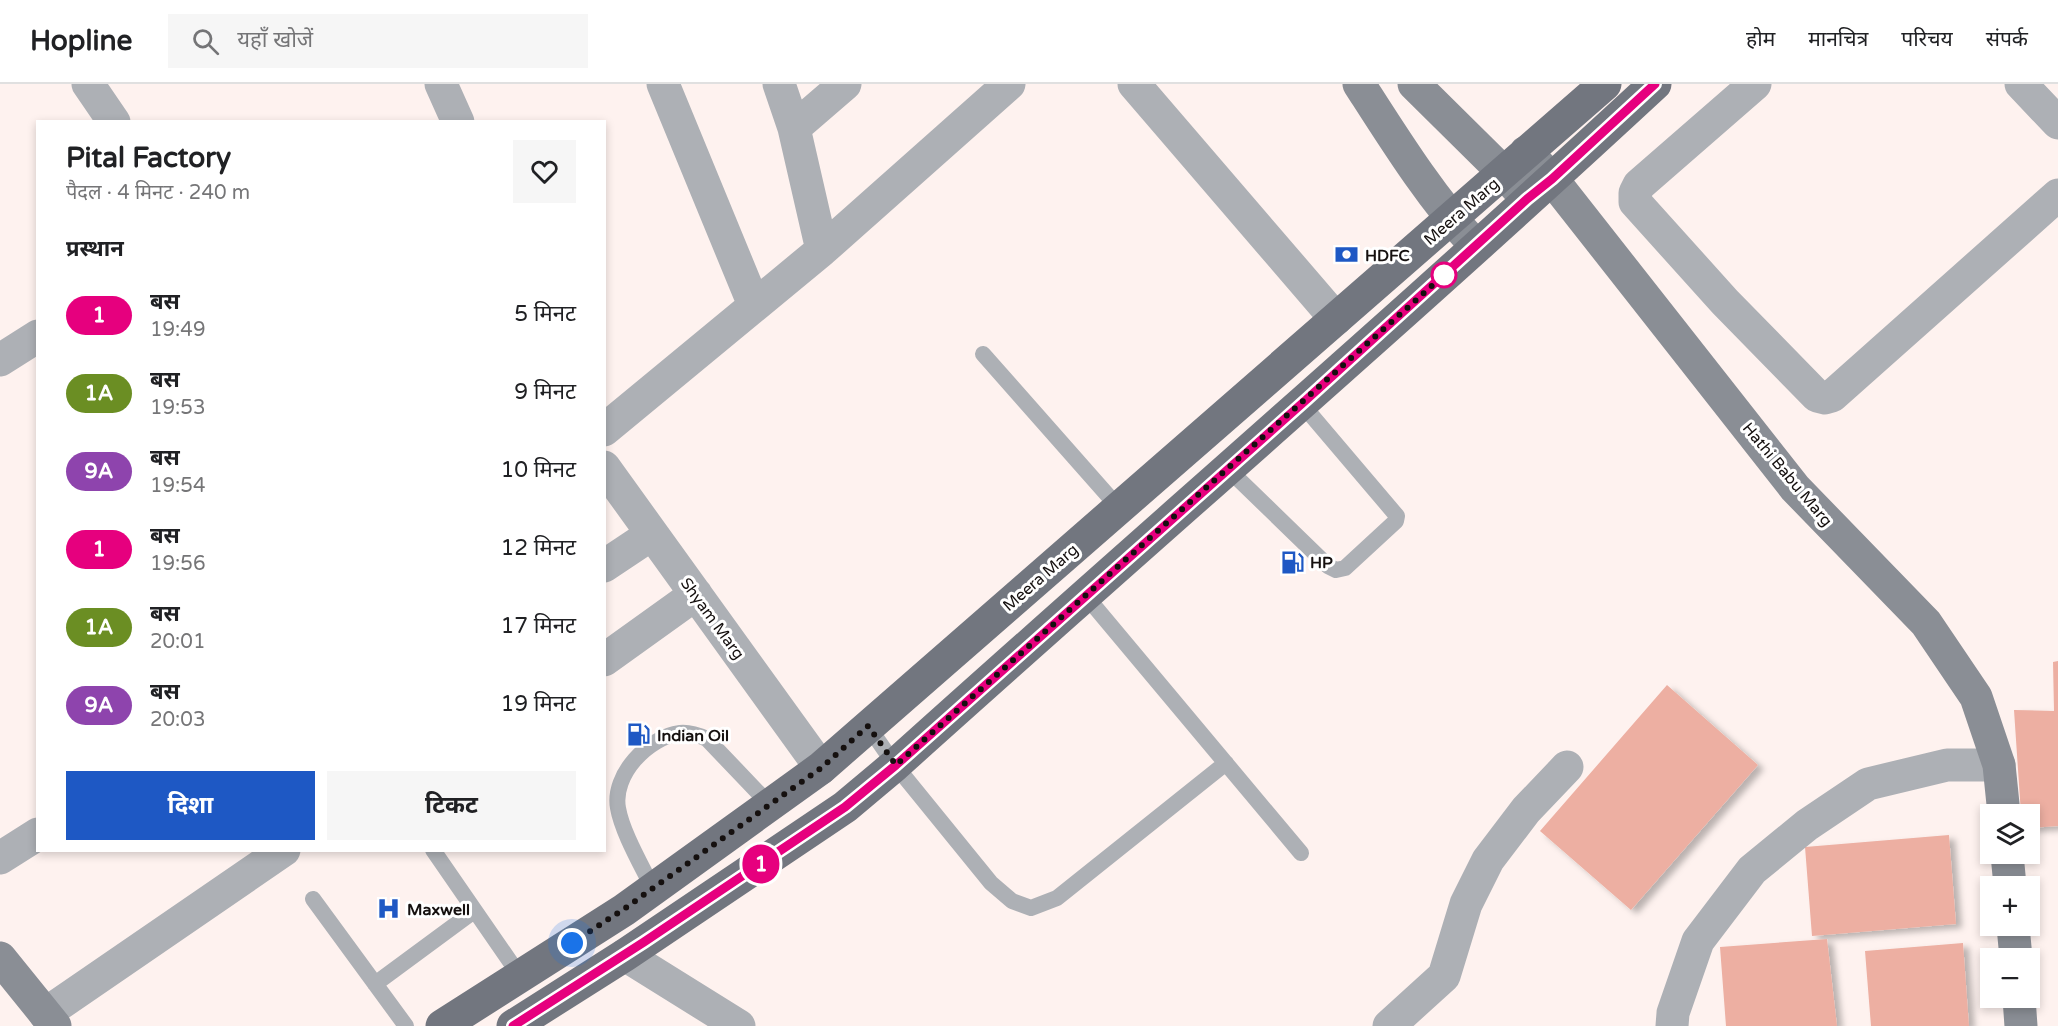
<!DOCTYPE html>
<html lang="hi">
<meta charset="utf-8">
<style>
body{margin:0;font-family:"Varela Round","Noto Sans Devanagari",sans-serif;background:#f6f6f6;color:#202124;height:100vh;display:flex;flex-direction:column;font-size:22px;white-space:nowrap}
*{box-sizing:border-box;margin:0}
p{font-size:20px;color:#757577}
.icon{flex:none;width:33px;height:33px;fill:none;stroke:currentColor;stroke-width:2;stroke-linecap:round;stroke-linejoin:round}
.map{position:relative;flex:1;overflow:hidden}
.sheet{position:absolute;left:36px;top:36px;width:570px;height:732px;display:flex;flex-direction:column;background:#fff;border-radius:0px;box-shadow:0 3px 9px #0003}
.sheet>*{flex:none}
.badge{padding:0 12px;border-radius:20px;font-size:21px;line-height:39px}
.controls{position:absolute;left:1980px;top:720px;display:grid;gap:12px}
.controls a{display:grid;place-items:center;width:60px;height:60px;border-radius:0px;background:#fff;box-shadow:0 3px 9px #0003;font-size:30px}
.you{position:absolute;width:30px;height:30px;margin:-15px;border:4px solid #fff;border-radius:50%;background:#1a73e8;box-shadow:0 0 0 9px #1a73e833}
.map>.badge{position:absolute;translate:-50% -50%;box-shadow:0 0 0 3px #fff}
h2{padding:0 30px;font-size:22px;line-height:54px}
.round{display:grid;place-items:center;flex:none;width:63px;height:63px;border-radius:0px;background:#f6f6f6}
.headline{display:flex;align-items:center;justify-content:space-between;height:102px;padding:0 30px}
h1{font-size:28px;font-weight:700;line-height:45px}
.action{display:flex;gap:12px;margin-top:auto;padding:12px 30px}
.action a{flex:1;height:69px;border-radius:0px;background:#1e58c4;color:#fff;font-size:24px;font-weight:700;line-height:69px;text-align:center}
.action a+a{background:#f6f6f6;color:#202124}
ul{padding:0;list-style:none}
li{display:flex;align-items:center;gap:18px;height:78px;padding:0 30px}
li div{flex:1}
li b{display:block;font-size:22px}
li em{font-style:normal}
li .badge{min-width:66px;font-weight:700;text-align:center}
header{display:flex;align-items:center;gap:36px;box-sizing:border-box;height:84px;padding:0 30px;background:#fff;border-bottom:2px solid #e0e0e0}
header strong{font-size:28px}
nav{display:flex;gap:33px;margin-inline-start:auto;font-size:21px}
.search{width:420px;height:54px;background:#f6f6f6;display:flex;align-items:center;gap:15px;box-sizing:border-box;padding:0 21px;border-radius:0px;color:#757577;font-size:22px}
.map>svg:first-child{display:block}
</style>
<header>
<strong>Hopline</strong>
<div class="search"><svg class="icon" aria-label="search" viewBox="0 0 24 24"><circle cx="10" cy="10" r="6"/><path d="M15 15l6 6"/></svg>यहाँ खोजें</div>
<nav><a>होम</a><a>मानचित्र</a><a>परिचय</a><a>संपर्क</a></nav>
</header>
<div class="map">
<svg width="2058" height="942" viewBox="0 0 2058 942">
<defs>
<filter id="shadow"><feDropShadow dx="6" dy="4" stdDeviation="3" flood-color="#0004"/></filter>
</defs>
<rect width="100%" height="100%" fill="#fef2ef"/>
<path fill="#edafa2" filter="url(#shadow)" d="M2058,577V742L2030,744V730H2021L2014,626L2054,627L2053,578Z
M1667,601L1758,681L1631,826L1540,747Z
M1949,751L1956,840L1812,852L1805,763Z
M1827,855L1837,942H1726L1720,863Z
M1963,859L1969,942H1871L1865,867Z"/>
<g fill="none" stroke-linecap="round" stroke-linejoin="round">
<path stroke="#adb0b5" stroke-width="16" d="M983,270L1119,424
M1228,385L1328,482L1336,486L1345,484L1396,437L1397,432L1301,319
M1085,511L1301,769
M868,642L895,681L991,799L1012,817L1031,824L1057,814L1226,679
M433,766L520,892
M653,805C642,782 622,748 618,724C612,691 648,653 680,649C690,648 698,651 707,655L770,721
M313,815L406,942
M375,900L474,827"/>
<path stroke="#adb0b5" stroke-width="33" d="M88,0L114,38
M441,0L458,38
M663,0L754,221
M779,0L794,44L822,166
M1134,0L1336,235
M1755,0L1639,101L1635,109V118L1725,218L1817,312L1825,314L1832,312L2058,111
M2021,0L2058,39
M794,44L845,0
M0,276L38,252
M604,346L822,166L1009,0
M604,383L821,684
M604,482L652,450
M604,576L696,510
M0,774L38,750
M625,871L739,942
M45,930L284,766
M1389,942L1444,892L1466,820L1488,776L1526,726L1567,683
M1672,942L1673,929L1698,857L1752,786L1807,741L1868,700L1947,681H1999"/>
<path stroke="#8a8e95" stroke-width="33" d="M1359,0C1395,56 1431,114 1476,162
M1414,0L1504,89L1527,115
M1526,68L1552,95L1795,404L1926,539L1976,613L1999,681L2004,730
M2007,770L2010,802
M2013,842L2016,874
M0,874L55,942
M2019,914L2021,942"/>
<path stroke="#72767f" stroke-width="33" d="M442,942L624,826L821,684L1605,0
M513,942L625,871L845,723L895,681C1148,453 1406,231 1655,0"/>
</g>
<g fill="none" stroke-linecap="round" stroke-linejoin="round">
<defs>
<path id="line" d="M513,942L644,858L845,723L896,681L1306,316L1527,115L1552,95L1655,0"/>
</defs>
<use href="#line" stroke="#fff" stroke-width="14"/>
<use href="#line" stroke="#e6007e" stroke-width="9"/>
<path stroke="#15100f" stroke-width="6" stroke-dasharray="0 10.8" d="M572,859L624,825L821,684L868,642L896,681L1444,191"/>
</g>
<defs>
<symbol id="bank-bare" viewBox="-9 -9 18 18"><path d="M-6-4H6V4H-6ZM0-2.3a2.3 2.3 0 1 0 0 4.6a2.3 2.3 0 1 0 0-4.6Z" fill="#1e58c4" stroke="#fff" stroke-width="2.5" paint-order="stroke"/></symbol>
<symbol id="fuel-bare" viewBox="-9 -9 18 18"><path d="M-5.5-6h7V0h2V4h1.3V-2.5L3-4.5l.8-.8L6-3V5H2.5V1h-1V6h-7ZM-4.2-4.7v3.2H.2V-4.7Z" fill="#1e58c4" stroke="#fff" stroke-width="2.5" paint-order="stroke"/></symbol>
<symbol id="hospital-bare" viewBox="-9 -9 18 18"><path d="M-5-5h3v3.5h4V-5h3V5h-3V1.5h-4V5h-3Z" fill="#1e58c4" stroke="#fff" stroke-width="2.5" paint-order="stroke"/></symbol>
</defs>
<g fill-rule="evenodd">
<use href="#bank-bare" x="1330" y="154" width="33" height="33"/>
<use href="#fuel-bare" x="1276" y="462" width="33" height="33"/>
<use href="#fuel-bare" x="622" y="634" width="33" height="33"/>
<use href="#hospital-bare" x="372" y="808" width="33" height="33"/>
</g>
<circle fill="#fff" stroke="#e6007e" stroke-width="3" cx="1444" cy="191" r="12"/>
<g text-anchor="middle" stroke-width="6" stroke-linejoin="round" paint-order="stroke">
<g font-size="16" fill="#15100f" stroke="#fff">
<text transform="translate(1461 127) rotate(-41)" y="6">Meera Marg</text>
<text transform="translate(1788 390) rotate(50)" y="6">Hathi Babu Marg</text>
<text transform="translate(1040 493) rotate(-41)" y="6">Meera Marg</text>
<text transform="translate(713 534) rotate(54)" y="6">Shyam Marg</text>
</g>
<g font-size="16" font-weight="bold" fill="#15100f" stroke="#fff" text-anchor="start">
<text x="1365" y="177">HDFC</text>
<text x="1310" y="484">HP</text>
<text x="657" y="657">Indian Oil</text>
<text x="407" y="831">Maxwell</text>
</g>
</g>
</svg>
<div class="controls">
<a><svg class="icon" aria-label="layers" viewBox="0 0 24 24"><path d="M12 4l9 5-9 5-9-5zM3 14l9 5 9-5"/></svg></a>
<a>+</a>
<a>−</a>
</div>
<div class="you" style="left:572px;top:859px"></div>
<b class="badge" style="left:761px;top:780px;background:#e6007e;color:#fff">1</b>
<section class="sheet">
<div class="headline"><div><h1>Pital Factory</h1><p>पैदल · 4 मिनट · 240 m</p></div><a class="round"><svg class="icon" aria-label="heart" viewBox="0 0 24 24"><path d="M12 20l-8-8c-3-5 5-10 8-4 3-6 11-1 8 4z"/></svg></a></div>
<h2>प्रस्थान</h2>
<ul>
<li><span class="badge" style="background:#e6007e;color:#fff">1</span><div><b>बस</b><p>19:49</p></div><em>5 मिनट</em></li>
<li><span class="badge" style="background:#6b8e23;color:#fff">1A</span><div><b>बस</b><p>19:53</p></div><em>9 मिनट</em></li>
<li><span class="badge" style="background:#8e44ad;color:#fff">9A</span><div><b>बस</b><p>19:54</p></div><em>10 मिनट</em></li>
<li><span class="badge" style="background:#e6007e;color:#fff">1</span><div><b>बस</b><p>19:56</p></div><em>12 मिनट</em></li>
<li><span class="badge" style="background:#6b8e23;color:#fff">1A</span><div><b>बस</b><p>20:01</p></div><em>17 मिनट</em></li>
<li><span class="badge" style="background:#8e44ad;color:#fff">9A</span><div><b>बस</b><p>20:03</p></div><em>19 मिनट</em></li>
</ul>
<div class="action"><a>दिशा</a><a>टिकट</a></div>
</section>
</div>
